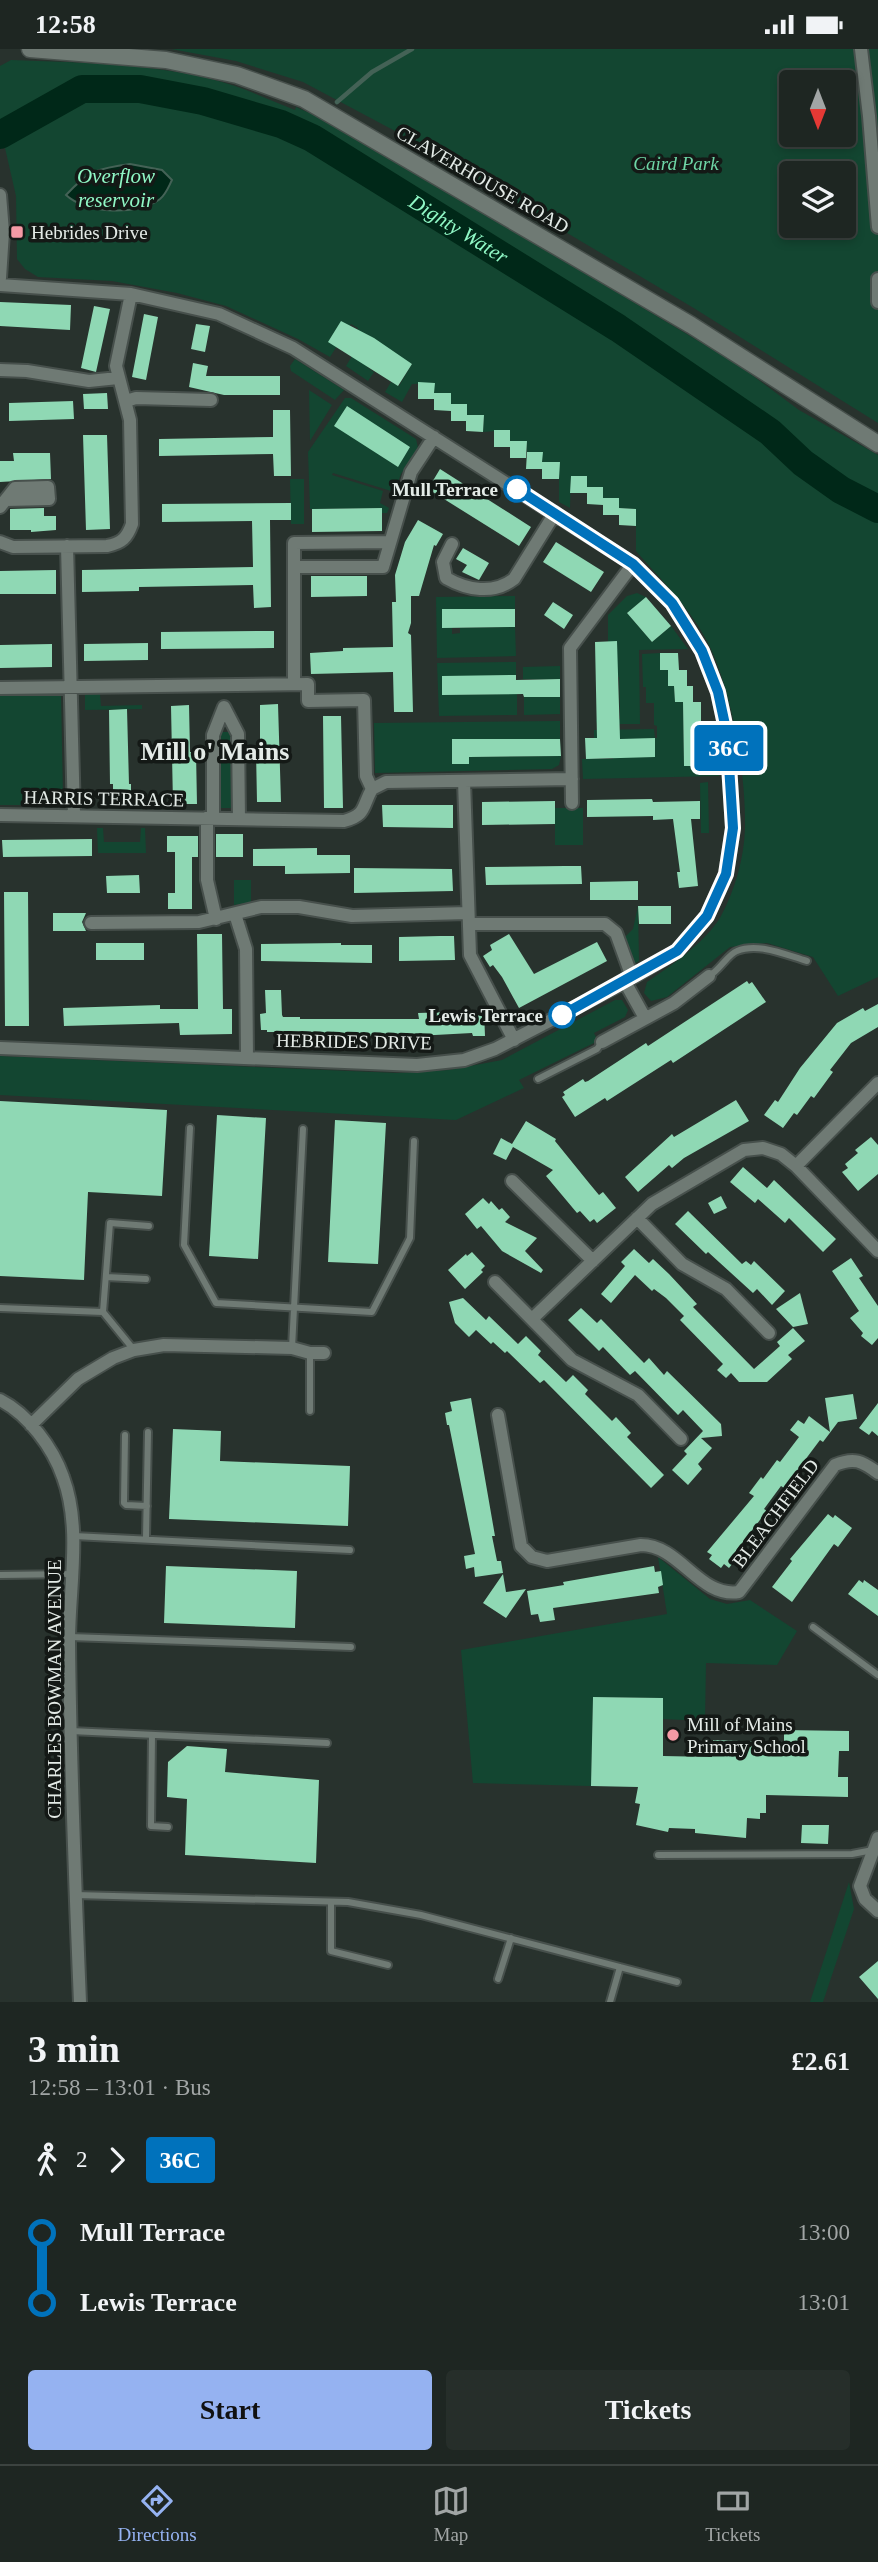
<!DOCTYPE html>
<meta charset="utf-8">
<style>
body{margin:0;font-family:Georgia,serif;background:#262e2a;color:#f1f3f6;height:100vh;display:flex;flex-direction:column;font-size:26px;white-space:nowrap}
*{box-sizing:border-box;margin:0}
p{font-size:23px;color:#a1a5a5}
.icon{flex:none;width:38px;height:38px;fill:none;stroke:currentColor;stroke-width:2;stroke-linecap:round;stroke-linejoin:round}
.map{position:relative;height:1953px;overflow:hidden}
.drawer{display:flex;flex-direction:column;background:#1e2622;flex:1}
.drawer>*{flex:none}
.badge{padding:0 14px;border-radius:5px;font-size:24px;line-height:46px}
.needle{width:46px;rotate:180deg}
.buttons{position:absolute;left:779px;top:21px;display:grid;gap:14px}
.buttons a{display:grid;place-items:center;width:77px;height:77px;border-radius:7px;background:#1e2622;box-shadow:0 4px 10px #0003,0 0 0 2px #3c4340;font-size:35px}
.map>.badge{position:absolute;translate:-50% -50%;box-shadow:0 0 0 4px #fff}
.legs{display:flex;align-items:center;gap:10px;height:77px;padding:0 28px;font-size:23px}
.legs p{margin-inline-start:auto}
.headline{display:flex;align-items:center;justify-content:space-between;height:119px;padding:0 28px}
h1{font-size:38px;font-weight:700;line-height:52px}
.button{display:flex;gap:14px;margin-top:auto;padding:14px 28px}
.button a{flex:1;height:80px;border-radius:7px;background:#95b2f1;color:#111;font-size:28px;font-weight:700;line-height:80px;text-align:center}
.button a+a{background:#262e2a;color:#f1f3f6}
ul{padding:0 28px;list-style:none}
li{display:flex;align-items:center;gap:24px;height:70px;font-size:26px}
li i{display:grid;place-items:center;width:10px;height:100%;margin:0 9px;background:currentColor}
li i::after{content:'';width:18px;height:18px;margin:-9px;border:5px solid;border-radius:50%;background:#1e2622}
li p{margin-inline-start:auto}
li:first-child i{background:linear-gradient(#0000 50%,currentColor 0)}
li:last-child i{background:linear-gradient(currentColor 50%,#0000 0)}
.status{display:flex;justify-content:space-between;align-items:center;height:49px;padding:0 35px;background:#1e2622;direction:ltr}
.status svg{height:19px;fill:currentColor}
.menu{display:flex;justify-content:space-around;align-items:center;height:98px;border-top:2px solid #3c4340;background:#1e2622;font-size:19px;color:#a1a5a5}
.menu a{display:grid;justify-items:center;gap:4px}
.menu .active{color:#95b2f1}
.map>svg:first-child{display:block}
</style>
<div class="status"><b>12:58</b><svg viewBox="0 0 49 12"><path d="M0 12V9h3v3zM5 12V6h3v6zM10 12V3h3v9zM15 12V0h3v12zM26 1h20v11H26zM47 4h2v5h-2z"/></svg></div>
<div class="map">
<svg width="878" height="1953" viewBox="0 0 878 1953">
<rect width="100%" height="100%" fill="#28322d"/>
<path fill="#134631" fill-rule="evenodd" d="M171,0H878V374L692,258L395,82L303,33L236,12ZM791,33H844V86H791ZM791,124H844V177H791Z
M11,11C82,14 167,14 235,37C255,44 275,53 295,61L296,58L334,75L427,130L737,315L799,361L878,406V928L838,947L813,908L767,894L730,898L667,948L651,952L644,944L647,933C671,917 707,892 721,867C735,841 744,809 745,780C746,726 733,647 710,598C693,562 662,532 636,502V460L619,459V449H603V438H587V427H571L570,459L559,453V414L542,413V403H527V392H510V381L483,383L484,366H467L434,344V334L412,335L402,353L385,343L391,333L399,337L412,315L379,298L367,318L374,323L368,332L346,317L352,307L358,279L351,275L330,308L298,290L226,257L177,244L112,232L38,228L25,220L17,210L16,147L0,77V17Z
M295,310L344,341L335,351L291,322L290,317Z
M309,341L332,356L310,392Z
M345,349H351L416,390L418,399L401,425L396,439L391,442L333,424L332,426L383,442L380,454L389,459L387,464H382L381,459L310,460L308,403Z
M290,430H304V475H291Z
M637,544L646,548L627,564L652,593L671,577L688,600L639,601L640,675H597L596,671L620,670L619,628H596V621L608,593V566L627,547Z
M515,547V560H442V578L452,579V585L460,584V579L515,578L516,607L437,609L436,548Z
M660,604V621H668V637H674L675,653H683L684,717H718L719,727L583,730L582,710H613V689H594V681L654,680L655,689H657V677L654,676V654H646V638H643L642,605Z
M516,613V626L442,628L443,646L517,645V666L439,667L437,614Z
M560,617V630H523V618Z
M85,645H100L101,657L142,656V660L85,661Z
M61,646L63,748L60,754L53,756H0V647Z
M524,648H560V665L524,666Z
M560,672V690L472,691V708L561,707L559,716L552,720L375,724L374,674Z
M222,683H228L231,686L232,759H220L219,687Z
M708,733L709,784H701L700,734Z
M555,759H583V796H555Z
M97,779H103L104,793H140L141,779H145L146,804H98Z
M234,831H251V853L234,856Z
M638,857L639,912L634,915L625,888L633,880Z
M615,951H622L628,961L625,968L594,984L598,992L519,1031L524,1039L456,1071L0,1046V1007L397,1024L449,1021L502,1011Z
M658,1508L710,1550L727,1555L750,1551L797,1582L777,1616L706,1614L705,1672L663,1670V1649L593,1648L591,1737L473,1734L461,1601L667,1565Z
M849,1833L854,1860L823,1953H810Z"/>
<path fill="#002818" stroke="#446256" stroke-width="2" d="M130,115L162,121L172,131C168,139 166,145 160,150C138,167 86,165 66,146C88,122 99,119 130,115Z"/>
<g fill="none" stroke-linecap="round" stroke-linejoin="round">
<path stroke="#446256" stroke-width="4.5" d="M337,53L372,23L412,0
M312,89L317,82"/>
<path stroke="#002818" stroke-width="28" id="s1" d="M0,86L82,40H140L203,52L281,75L312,89L618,279L770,383L803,414L841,441L878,460"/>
</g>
<path fill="#8fd8b4" d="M0,253L71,256L70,281L0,277Z
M94,257L110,260L96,323L81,319Z
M144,265L158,268L146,331L132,328Z
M341,272L374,289L412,315L398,337L328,293Z
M196,275L210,277L205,303L191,300Z
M193,314L208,317L206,327H280V346H224L189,338Z
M418,333L435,334L434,344H451V355H467V366H484L483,383L466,382V372H451V362L434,361V350H418Z
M107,344L108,360H84L83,345Z
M73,352L74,370L9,372V354Z
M347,357L410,398L398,418L334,377Z
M273,361H290L291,427H274L273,405L159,407V390L273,388Z
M494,381H510V392H527L526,409H510V398H494Z
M83,386H107L110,480L86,481Z
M527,403H543L542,413H560L559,430H542V420H526Z
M13,404H50L51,430L0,433V412H14Z
M440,420L531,478L519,497L428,440Z
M571,427H587V438H603V449H619V459L636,460V477L619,476V466H603V456L587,455V444H570Z
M291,454V471H270L271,558L254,559L253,536L139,538V542L82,543V521L253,518L252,472L162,473V455Z
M44,459V467H56V481L31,483V481H10V460Z
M382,459V482L312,483V460Z
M418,471L443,485L436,497L434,496L419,547H411V574L408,584L411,586L413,663H394L393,623L311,625L310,604L343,602V599L393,598L392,553H396L395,526L405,493Z
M556,493L604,523L591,543L543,513Z
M463,499L489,514L479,531L462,523L467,516L456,510Z
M56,521V545H0V522Z
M311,527H367V547L311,548Z
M646,548L671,577L652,593L627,564Z
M553,553L573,566L564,580L544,566Z
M442,560H515V578L442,579Z
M260,582H274V599L161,600V583Z
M617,592L620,690L655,689V708L586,710L585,689H597L595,593Z
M148,594V611L84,612V595Z
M52,595V618L0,619V596Z
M660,604H678L679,621H687V637H693V653H675L674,637H668V621H660Z
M516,626V631L560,630V648H524L523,645L442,646V627Z
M683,653H701V717H684Z
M278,655L281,753H257L256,702H260V656Z
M189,656L190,703H196L197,755H173L171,657Z
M127,660L129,735H131V754H113V735H110L109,661Z
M323,667H341L343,759H324Z
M452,690H560L561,707L469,708V715H452Z
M652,750L653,753L700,752V770H691L698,837L679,839L677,823H680L673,770L653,771V767L587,768V751Z
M555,752V775L482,776V753Z
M382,756H453V779L383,778Z
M216,785H243V808H216Z
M167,787H198V808H192V860H168V844H175V803H167Z
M92,790V807L3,808L2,791Z
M317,799V806H350V824L285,825V817H253V800Z
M565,817H581L582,835L486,836L485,818Z
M354,819L452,820L453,842L354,844Z
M139,826L140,844H107L106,827Z
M638,832V851H590V833Z
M4,843H28L29,977H5Z
M638,857H671V875H639Z
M53,864H86L82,873L86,882H53Z
M197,885H222L223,960H232V985L180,986L179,974L64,977L63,959L160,956V960H198Z
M509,885L534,925L597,893L607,912L519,959L502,928L493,916L490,918L483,907L492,901L490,896Z
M440,887H454L455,911L399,912V888Z
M96,894H144V911H96Z
M341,894V896H372V914L261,912V895Z
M747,932L749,935L752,933L766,953L673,1014L671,1011L607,1052L605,1049L575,1068L562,1048L565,1046L563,1043L583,1030L585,1033L588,1032L646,994L648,997Z
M265,941H281L282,966L283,968H300V970H419L418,964L484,962L485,987H473L472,984L379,989V987L300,988V986H284V983H267V981H261L260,965L266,964Z
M878,955V978L851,994L830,1021L833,1023L814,1049L811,1047L797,1066L794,1064L783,1079L764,1066L775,1051L778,1053L800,1019L837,974L863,959L865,962Z
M736,1051L749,1072L684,1109L672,1119L669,1116L638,1143L625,1128L672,1085L674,1088Z
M0,1052L167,1061L162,1147L88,1143L84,1231L0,1227Z
M217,1066L266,1069L258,1210L209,1207Z
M335,1071L386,1074L378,1215L328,1213Z
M526,1072L556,1090L555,1092L589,1134L599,1146L603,1143L616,1159L597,1174L594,1170L590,1173L580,1162L577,1164L546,1127L553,1121L513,1098L506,1111L493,1105L501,1089L512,1095Z
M871,1088L878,1096V1125L858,1142L842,1123L848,1119L845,1115L858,1104L855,1101Z
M743,1118L767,1139L774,1131L836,1190L823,1203L789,1169L785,1174L758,1150L755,1154L730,1133Z
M721,1147L727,1159L714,1165L708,1154Z
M483,1149L489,1155L491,1152L499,1161L502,1159L510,1168L505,1173L537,1189L525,1202L543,1221L541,1224L502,1202L481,1177L477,1180L465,1165Z
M688,1162L742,1215L746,1212L751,1216L754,1212L785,1242L772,1256L757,1240L753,1244L708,1203L706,1205L675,1175Z
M634,1200L649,1214L653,1210L669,1225L697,1255L693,1258L754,1320L780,1297L777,1293L793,1279L805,1292L788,1306L792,1310L767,1333H739L731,1324L726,1329L717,1321L723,1315L680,1271L684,1267L666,1249L654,1240L652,1242L635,1226L611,1254L601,1245L625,1217L621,1213Z
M472,1203L485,1217L481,1221L483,1223L465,1240L448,1221L466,1205L467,1207Z
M851,1209L863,1227L859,1229L878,1257V1289L872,1296L861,1287L863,1284L850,1269L859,1262L832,1222Z
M800,1244L808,1275L793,1278L776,1260Z
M463,1249L486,1271L489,1267L518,1295L526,1287L541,1302L538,1306L566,1333L573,1326L588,1341L585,1345L612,1372L616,1368L631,1384L627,1388L664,1426L651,1439L544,1331L540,1334L507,1302L505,1304L493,1293L491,1295L476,1281L469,1288L455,1274L449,1253Z
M581,1259L597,1274L601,1270L644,1314L649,1309L664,1326L667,1322L721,1375L722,1387L701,1389L712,1399L698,1415L702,1420L688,1436L672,1421L687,1405L684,1402L703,1382L683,1361L678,1366L635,1322L630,1326L603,1298L599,1302L568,1271Z
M853,1345L857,1370L838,1373L823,1393L820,1391L784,1439L781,1437L764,1460L767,1462L735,1503L739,1506L729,1519L724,1515L721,1519L709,1510L712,1506L707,1503L754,1447L749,1444L761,1428L763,1430L777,1411L780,1413L799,1388L790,1381L798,1371L804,1375L809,1367L830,1383L825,1349Z
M471,1349L495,1487H492L497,1512H501L503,1524L475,1528L474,1518L466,1520L464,1507L475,1505L449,1376H447L445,1364L452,1362L450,1353Z
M878,1354V1387L872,1382L869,1386L859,1379Z
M173,1380L221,1382L220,1412L350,1417L348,1477L169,1470Z
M828,1465L833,1469L835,1466L852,1479L838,1498L834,1495L792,1553L772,1538L792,1512L790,1510Z
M166,1517L297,1522L295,1579L164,1574Z
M654,1517L655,1523L661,1522L663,1536L658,1538L659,1544L553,1559L555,1571L540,1573L538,1565L531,1566L527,1542L564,1536L563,1533Z
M503,1525L506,1543L526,1540L506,1569L483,1554Z
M859,1531L863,1534L864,1531L878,1541V1567L848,1545Z
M593,1648L663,1649V1707L712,1708L713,1691L784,1693V1681L849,1682V1702H839L838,1728H848V1748L766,1746V1764H760V1770L747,1769L746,1789L695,1784V1780L669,1779L668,1783L636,1776L640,1755L635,1754L638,1738L591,1737Z
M187,1697L227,1700L225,1723L319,1731L316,1814L185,1806L187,1750L167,1748L168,1713Z
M802,1776H829L828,1795L801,1794Z
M878,1912V1950L859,1928Z"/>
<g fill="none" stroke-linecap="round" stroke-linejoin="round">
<defs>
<path id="service" d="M709,927C720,921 728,905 737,902C758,893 786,906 807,912
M538,1030L597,1000L602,993
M190,1079L184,1196L216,1254L372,1263L410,1189L414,1092
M106,1228L146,1230
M0,1259L103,1263L134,1301
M103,1263L110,1174L149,1177
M292,1299L303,1080
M310,1362V1304
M125,1386L124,1454L126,1456L147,1457
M74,1487L350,1501
M146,1489L148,1383
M0,1526L73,1525
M813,1578L878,1626
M70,1588L351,1598
M71,1682L327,1694
M152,1686L151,1777L168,1778
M658,1806L852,1805L873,1801
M75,1846L348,1853L421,1866L677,1933
M331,1853V1902L388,1916
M498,1930L511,1889
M610,1953L620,1918"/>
<path id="minor" d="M861,0L869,67L878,178
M0,146L3,183L0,229
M878,230V253
M0,236L131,245L219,265L293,299L633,515L672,554L702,602L718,643L727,685L733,779L726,825L707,867L677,902L625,933L495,1000L464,1011L417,1016L0,999
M0,321L27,322L89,332L118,329
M126,352L136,349L211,351
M0,458L15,439L48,438L49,450L6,451
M0,493L13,498L107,497C122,494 127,489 132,475L130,371L116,317L131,245
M452,495L443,513L446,529C467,541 493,546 514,530L555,464
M67,497L74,767
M294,518H383L411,423L434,388
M294,635V494L390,493
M0,639L308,635V652L364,651L366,727L372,740
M464,732L470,906L514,991
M372,740L386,733L572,730
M572,754L570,599L633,515
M0,766L344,772C367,766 362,757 372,740
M207,769V831L216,870
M213,769V686L224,658L238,685L239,770
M235,865L246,900L247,1009
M91,874L199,873L261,858H299L352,867L468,864
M469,875H605L616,884L632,928
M625,933L645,969
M602,993L674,954L709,927
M796,1117L878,1034
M512,1132L593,1212
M637,1169L682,1215L726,1240L769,1284
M495,1233L572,1311L638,1346L681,1390
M532,1270L652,1155L744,1101L763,1099L781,1105L796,1117L878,1202
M0,1351C28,1365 53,1399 63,1428C82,1479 69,1538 69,1592C70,1712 75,1833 80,1953
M498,1366L521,1497L532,1508L547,1512L641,1496C680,1496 699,1549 739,1543L835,1416C854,1408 862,1412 878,1424
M31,1376L78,1330L113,1309L134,1301L164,1296L292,1299L310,1304H324
M878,1789L860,1837L865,1850L878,1862"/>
<path id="tertiary" d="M30,0L166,11L237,26L304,50L691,276L878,395"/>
</defs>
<use href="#service" stroke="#47504c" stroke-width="10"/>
<use href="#minor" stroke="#47504c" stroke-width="16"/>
<use href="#tertiary" stroke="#47504c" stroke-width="19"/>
<use href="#service" stroke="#6f7a74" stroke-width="6"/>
<use href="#minor" stroke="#6f7a74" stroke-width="12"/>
<use href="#tertiary" stroke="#6f7a74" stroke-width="16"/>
</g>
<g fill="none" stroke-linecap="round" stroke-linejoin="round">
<defs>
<path id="line-1" d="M517,440L633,515L672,554L702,602L718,643L727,685L733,779L726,825L707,867L677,902L562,966"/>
</defs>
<use href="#line-1" stroke="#fff" stroke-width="16"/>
<use href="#line-1" stroke="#0072bc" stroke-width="10"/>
</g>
<g fill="#f49aa5" stroke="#141916" stroke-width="2.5">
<rect x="10" y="176" width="14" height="14" rx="3.5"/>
<circle cx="673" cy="1686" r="7"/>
</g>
<g fill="#fff" stroke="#0072bc" stroke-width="3.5">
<circle cx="517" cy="440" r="12"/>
<circle cx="562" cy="966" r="12"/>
</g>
<g text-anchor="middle" stroke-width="7" stroke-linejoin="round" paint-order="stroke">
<g font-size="19" font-style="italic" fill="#6ed6a6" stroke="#141916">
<text x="676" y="121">Caird Park</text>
</g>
<g font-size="19" fill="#e4ebe7" stroke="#141916">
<text transform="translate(483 130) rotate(30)" y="7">CLAVERHOUSE ROAD</text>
<text transform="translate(104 749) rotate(1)" y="7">HARRIS TERRACE</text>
<text transform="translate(354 992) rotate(1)" y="7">HEBRIDES DRIVE</text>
<text transform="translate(775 1464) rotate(-53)" y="7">BLEACHFIELD</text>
<text transform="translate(54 1640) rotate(-90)" y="7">CHARLES BOWMAN AVENUE</text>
</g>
<g font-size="19" fill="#e4ebe7" stroke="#141916" text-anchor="start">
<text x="31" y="190">Hebrides Drive</text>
<text x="687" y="1682">Mill of Mains<tspan x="687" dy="22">Primary School</tspan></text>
</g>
<g font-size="19" font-weight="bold" fill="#e4ebe7" stroke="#141916" text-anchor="end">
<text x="498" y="447">Mull Terrace</text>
<text x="543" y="973">Lewis Terrace</text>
</g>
<g font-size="21" font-style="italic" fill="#90f8c6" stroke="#141916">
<text x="116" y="134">Overflow<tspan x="116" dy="24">reservoir</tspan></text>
<text dy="7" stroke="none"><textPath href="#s1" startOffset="504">Dighty Water</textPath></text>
</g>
<g font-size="26" font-weight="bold" fill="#e4ebe7" stroke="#141916">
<text x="215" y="711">Mill o' Mains</text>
</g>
</g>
</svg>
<div class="buttons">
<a><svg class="needle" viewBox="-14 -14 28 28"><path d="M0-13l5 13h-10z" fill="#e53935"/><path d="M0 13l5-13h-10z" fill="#a1a5a5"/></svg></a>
<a><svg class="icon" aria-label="layers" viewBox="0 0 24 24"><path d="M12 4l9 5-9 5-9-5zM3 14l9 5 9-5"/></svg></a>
</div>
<b class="badge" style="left:729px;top:699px;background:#0072bc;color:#fff">36C</b>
</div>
<section class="drawer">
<div class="headline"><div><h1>3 min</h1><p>12:58 – 13:01 · Bus</p></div><b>£2.61</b></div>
<div class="legs"><svg class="icon" aria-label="walk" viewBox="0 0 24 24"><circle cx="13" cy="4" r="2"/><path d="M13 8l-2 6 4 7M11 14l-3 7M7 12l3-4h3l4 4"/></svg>2<svg class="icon" aria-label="forward" viewBox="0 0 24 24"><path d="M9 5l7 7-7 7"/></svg><b class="badge" style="background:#0072bc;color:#fff">36C</b></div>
<ul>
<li><i style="color:#0072bc"></i><b>Mull Terrace</b><p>13:00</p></li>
<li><i style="color:#0072bc"></i><b>Lewis Terrace</b><p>13:01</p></li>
</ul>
<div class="button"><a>Start</a><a>Tickets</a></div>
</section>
<nav class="menu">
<a class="active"><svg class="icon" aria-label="directions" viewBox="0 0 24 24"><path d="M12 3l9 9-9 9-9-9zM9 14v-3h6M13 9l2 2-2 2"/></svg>Directions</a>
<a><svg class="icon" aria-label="map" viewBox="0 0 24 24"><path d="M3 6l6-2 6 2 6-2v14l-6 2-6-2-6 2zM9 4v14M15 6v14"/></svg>Map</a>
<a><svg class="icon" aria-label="tickets" viewBox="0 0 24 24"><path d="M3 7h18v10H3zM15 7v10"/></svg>Tickets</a>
</nav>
